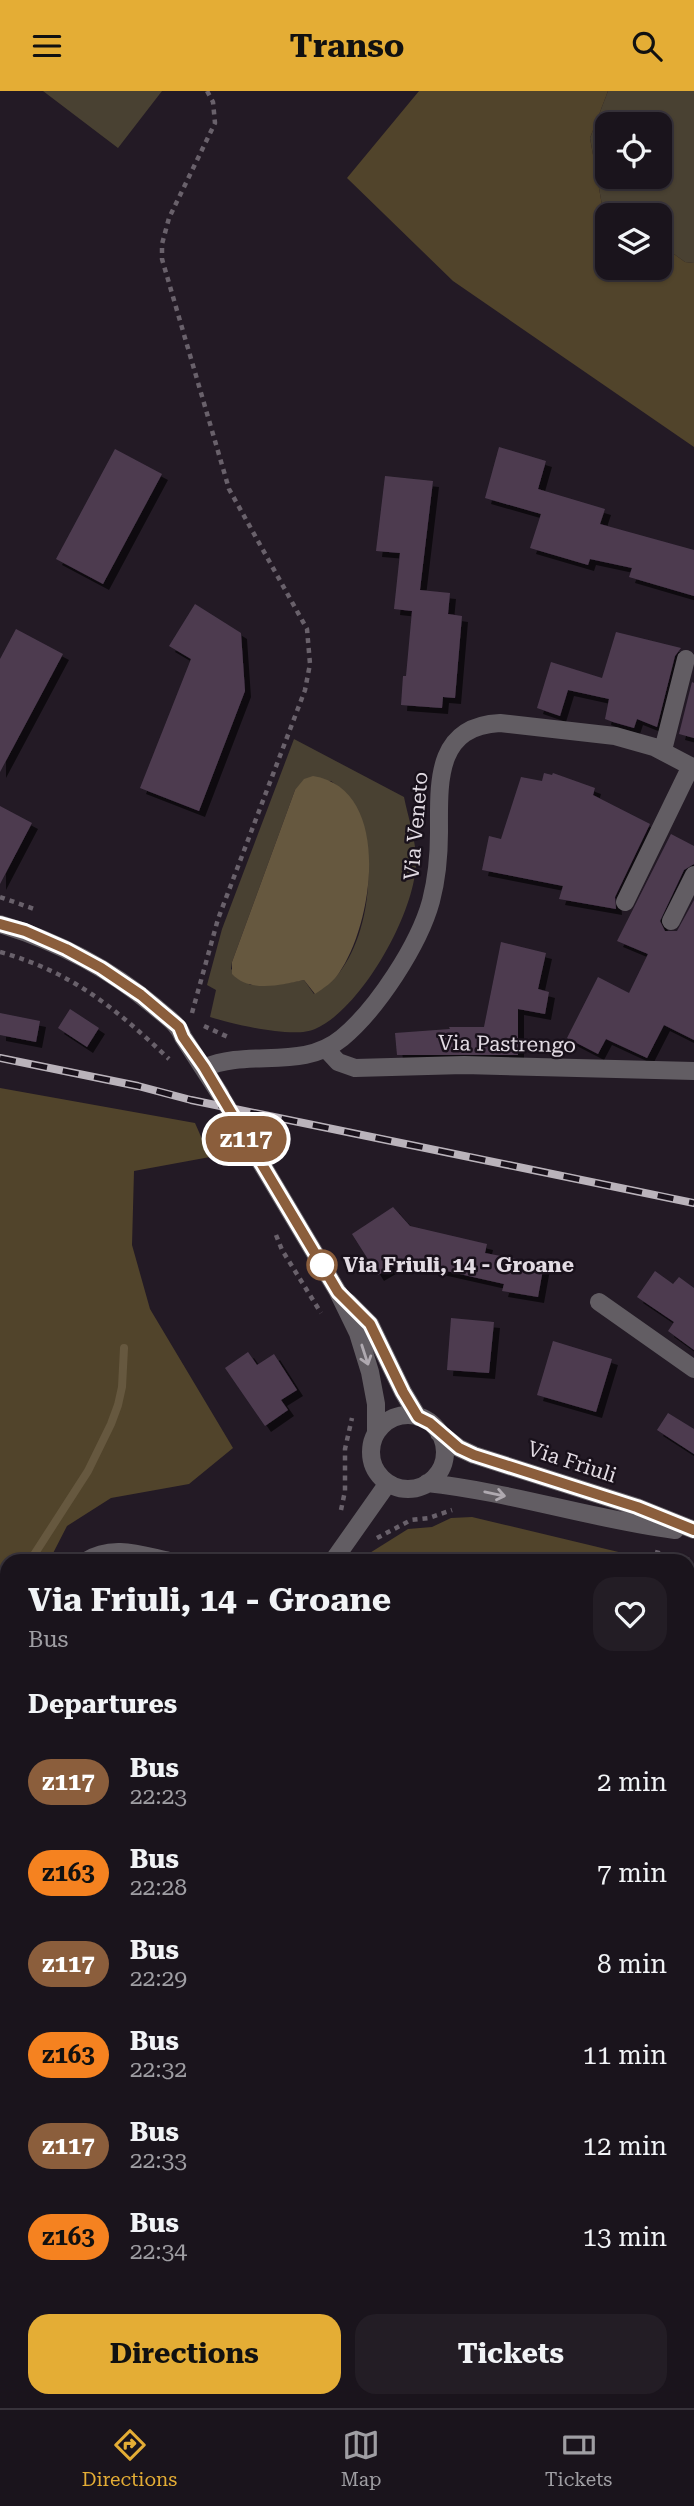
<!DOCTYPE html>
<style>
body{margin:0;font-family:"Roboto Serif",serif;background:#231d25;color:#f1f3f6;height:100vh;display:flex;flex-direction:column;font-size:26px;white-space:nowrap}
*{box-sizing:border-box;margin:0}
p{font-size:23px;color:#9f9ea3}
.icon{flex:none;width:38px;height:38px;fill:none;stroke:currentColor;stroke-width:2;stroke-linecap:round;stroke-linejoin:round}
.map{position:relative;flex:1;overflow:hidden}
.side{position:absolute;left:0px;top:1463px;width:695px;height:854px;display:flex;flex-direction:column;background:#1a141c;border-radius:21px 21px 0 0;box-shadow:0 2px 5px #0004,0 0 0 2px #38333b}
.side>*{flex:none}
.badge{padding:0 14px;border-radius:23px;font-size:24px;line-height:46px}
.tools{position:absolute;left:595px;top:21px;display:grid;gap:14px}
.tools a{display:grid;place-items:center;width:77px;height:77px;border-radius:14px;background:#1a141c;box-shadow:0 2px 5px #0004,0 0 0 2px #38333b;font-size:35px}
.map>.badge{position:absolute;translate:-50% -50%;box-shadow:0 0 0 4px #fff}
h2{padding:0 28px;font-size:26px;line-height:63px}
.round{display:grid;place-items:center;flex:none;width:74px;height:74px;border-radius:21px;background:#231d25}
.summary{display:flex;align-items:center;justify-content:space-between;height:119px;padding:0 28px}
h1{font-size:33px;font-weight:700;line-height:52px}
.action{display:flex;gap:14px;margin-top:auto;padding:14px 28px}
.action a{flex:1;height:80px;border-radius:21px;background:#e4ad35;color:#111;font-size:28px;font-weight:700;line-height:80px;text-align:center}
.action a+a{background:#231d25;color:#f1f3f6}
ul{padding:0;list-style:none}
li{display:flex;align-items:center;gap:21px;height:91px;padding:0 28px}
li div{flex:1}
li b{display:block;font-size:26px}
li em{font-style:normal}
li .badge{min-width:77px;font-weight:700;text-align:center}
header{display:flex;justify-content:space-between;align-items:center;height:91px;padding:0 28px;background:#e4ad35;color:#111;font-size:32px;font-weight:700}
.menu{display:flex;justify-content:space-around;align-items:center;height:98px;border-top:2px solid #38333b;background:#1a141c;font-size:19px;color:#9f9ea3}
.menu a{display:grid;justify-items:center;gap:4px}
.menu .on{color:#e4ad35}
.map>svg:first-child{display:block}
</style>
<header><svg class="icon" aria-label="menu" viewBox="0 0 24 24"><path d="M4 6h16M4 12h16M4 18h16"/></svg>Transo<svg class="icon" aria-label="search" viewBox="0 0 24 24"><circle cx="10" cy="10" r="6"/><path d="M15 15l6 6"/></svg></header>
<div class="map">
<svg width="694" height="2317" viewBox="0 0 694 2317">
<defs>
<filter id="shadow"><feDropShadow dx="6" dy="6" stdDeviation="0" flood-color="#0009"/></filter>
</defs>
<rect width="100%" height="100%" fill="#231a25"/>
<path fill="#494132" fill-rule="evenodd" d="M43,0H162L118,57Z
M608,0H694V172L685,171L660,153V124H617L602,114L590,47ZM607,33H660V86H607Z
M294,648L404,706C408,726 416,749 416,769C417,819 362,918 315,938C294,948 232,933 210,926L216,899L207,894L222,838ZM331,690C383,728 376,835 339,882C333,890 322,897 314,903L304,889L282,893L250,894L231,878L232,871L295,699Z"/>
<path fill="#51442b" d="M419,0H608L590,47L602,114L617,124H607V177H660V153L685,171L694,172V356L453,190L347,87Z
M0,997L195,1032L210,1066L134,1080L132,1154L150,1218L233,1357L189,1393L111,1407L67,1435L49,1470H7V1588L0,1615Z
M472,1426L656,1470H357L408,1438L432,1436L451,1427Z
M688,1478L694,1479V2317H100L96,2310H688Z
M0,1707L5,1836H0Z"/>
<path fill="#66583f" d="M313,685C394,698 373,834 339,882C333,891 324,897 315,903L304,889C281,894 250,902 232,883V871L295,699L304,688Z"/>
<g fill="none" stroke-linecap="round" stroke-linejoin="round">
<path stroke="#66583f" stroke-width="8" d="M30,1470L88,1380L111,1333L118,1314L122,1296L124,1257
M0,1575L3,1545L7,1528
M0,1610L7,1711
M46,2310L49,2317"/>
</g>
<path fill="#4d3b50" filter="url(#shadow)" d="M499,356L546,370L538,398L605,418L600,433L694,459V505L629,486L632,477L590,468L588,474L530,457L541,423L485,407Z
M115,358L162,383L103,493L56,468Z
M385,385L433,390L420,499L450,502L448,523L462,525L455,607L443,606L442,617L401,614L403,585H406L412,520L394,518L400,462L376,460Z
M195,513L241,542L245,600L199,720L140,697L191,568L169,555Z
M16,538L63,563L0,681V568Z
M616,541L681,557L675,565L657,636L637,628L634,637L613,631L605,628L609,608L568,599L560,625L537,617L551,571L602,587Z
M692,591L694,592V647L679,643Z
M544,682L552,684L553,682L595,697L593,704L650,733L615,806L616,818L559,808L563,795L482,779L489,745L501,748L521,686L542,690Z
M0,715L32,732L0,793Z
M671,743L694,755V773L684,779L660,830L665,840H677L694,809V949L664,934L647,967L606,948L598,963L567,947L598,886L629,902L648,863L617,850Z
M501,851L546,862L538,898L549,901L545,923L518,918V964H397L395,942L450,938L449,936H484Z
M70,918L99,937L87,956L58,937Z
M0,922L40,930L36,951L0,944Z
M393,1116L410,1135L487,1153L485,1162L544,1173L538,1206L502,1200L504,1193L402,1170L378,1184L352,1143Z
M655,1180L673,1193L679,1186L694,1197V1259L668,1240L674,1231L637,1206Z
M451,1227L494,1231L489,1282L447,1279Z
M553,1250L612,1268L596,1321L537,1304Z
M248,1261L257,1274L274,1263L297,1299L281,1309L288,1319L265,1335L225,1277Z
M668,1322L694,1338V1363L657,1339Z"/>
<g fill="none" stroke-linecap="round" stroke-linejoin="round">
<path stroke="#403742" stroke-width="18" stroke-dasharray="18 9" stroke-linecap="butt" d="M220,1003L236,1030"/>
<path stroke="#69616b" stroke-width="4.5" stroke-dasharray="5 5" stroke-linecap="butt" d="M0,806L34,818
M0,861C72,881 115,917 169,968
M192,922L218,828L305,599L310,573L307,538L229,398L162,168V153L169,127L215,32L213,11L207,0
M204,935L228,946
M276,1144L282,1159L321,1222
M341,1419L345,1400V1358L352,1327
M377,1447L411,1429L429,1427L452,1419
M655,1461L694,1470"/>
<path stroke="#625d63" stroke-width="18" d="M663,659L686,568
M625,811L691,675
M671,830L694,784
M0,833C56,850 109,877 154,915C165,925 178,932 183,946L220,1003
M326,958L338,971L355,977L464,974L694,980
M204,977C249,957 302,980 342,947C377,918 419,854 431,810C437,787 439,764 439,741C439,692 435,635 500,632L615,645L654,656L694,677
M236,1030L338,1201L358,1242L370,1281L376,1313V1343
M348,1211L370,1233L403,1301L418,1326
M599,1211L694,1278
M371 1361a37 37 0 1 1 74 0a37 37 0 1 1-74 0Z
M439,1342L459,1357L474,1364L637,1416L694,1439
M427,1392C511,1401 591,1428 675,1439
M86,1470C112,1453 141,1464 169,1470
M333,1470L388,1392
M0,1853H7
M0,2142L7,2076"/>
<defs>
<path id="rail" d="M0,967L138,995L191,1009L694,1112"/>
</defs>
<use href="#rail" stroke="#bab3bb" stroke-width="8"/>
<use href="#rail" stroke="#19111b" stroke-width="5" stroke-dasharray="16" stroke-linecap="butt"/>
</g>
<defs><path id="oneway-shaft" d="M-6 0H5M1.5-3L5.5 0L1.5 3" fill="none" stroke-width="1.6" stroke-linecap="round" stroke-linejoin="round" transform="scale(1.75)"/></defs>
<g stroke="#afa9b0">
<use href="#oneway-shaft" transform="translate(365 1264) rotate(72)"/>
<use href="#oneway-shaft" transform="translate(495 1403) rotate(12)"/>
</g>
<g fill="none" stroke-linecap="round" stroke-linejoin="round">
<defs>
<path id="line" d="M0,833L25,840L66,858L101,877L141,904L179,936L183,946L204,976L338,1201L370,1233L403,1301L418,1326L430,1332L459,1357L474,1364L637,1416L694,1439"/>
</defs>
<use href="#line" stroke="#fff" stroke-width="16"/>
<use href="#line" stroke="#8b5e3c" stroke-width="10"/>
</g>
<circle fill="#fff" stroke="#8b5e3c" stroke-width="3.5" cx="322" cy="1174" r="14"/>
<g text-anchor="middle" stroke-width="5" stroke-linejoin="round" paint-order="stroke">
<g font-size="21" fill="#e2dbe3" stroke="#19111b">
<text transform="translate(416 735) rotate(-85)" y="7">Via Veneto</text>
<text transform="translate(507 953) rotate(1)" y="7">Via Pastrengo</text>
<text transform="translate(572 1371) rotate(18)" y="7">Via Friuli</text>
</g>
<g font-size="21" font-weight="bold" fill="#e2dbe3" stroke="#19111b" text-anchor="start">
<text x="343" y="1181">Via Friuli, 14 - Groane</text>
</g>
</g>
</svg>
<div class="tools">
<a><svg class="icon" aria-label="locate" viewBox="0 0 24 24"><circle cx="12" cy="12" r="6"/><path d="M12 2v4M12 18v4M2 12h4M18 12h4"/></svg></a>
<a><svg class="icon" aria-label="layers" viewBox="0 0 24 24"><path d="M12 4l9 5-9 5-9-5zM3 14l9 5 9-5"/></svg></a>
</div>
<b class="badge" style="left:246px;top:1048px;background:#8b5e3c;color:#fff">z117</b>
<section class="side">
<div class="summary"><div><h1>Via Friuli, 14 - Groane</h1><p>Bus</p></div><a class="round"><svg class="icon" aria-label="heart" viewBox="0 0 24 24"><path d="M12 20l-8-8c-3-5 5-10 8-4 3-6 11-1 8 4z"/></svg></a></div>
<h2>Departures</h2>
<ul>
<li><span class="badge" style="background:#8b5e3c;color:#fff">z117</span><div><b>Bus</b><p>22:23</p></div><em>2 min</em></li>
<li><span class="badge" style="background:#f58220;color:#111">z163</span><div><b>Bus</b><p>22:28</p></div><em>7 min</em></li>
<li><span class="badge" style="background:#8b5e3c;color:#fff">z117</span><div><b>Bus</b><p>22:29</p></div><em>8 min</em></li>
<li><span class="badge" style="background:#f58220;color:#111">z163</span><div><b>Bus</b><p>22:32</p></div><em>11 min</em></li>
<li><span class="badge" style="background:#8b5e3c;color:#fff">z117</span><div><b>Bus</b><p>22:33</p></div><em>12 min</em></li>
<li><span class="badge" style="background:#f58220;color:#111">z163</span><div><b>Bus</b><p>22:34</p></div><em>13 min</em></li>
</ul>
<div class="action"><a>Directions</a><a>Tickets</a></div>
</section>
</div>
<nav class="menu">
<a class="on"><svg class="icon" aria-label="directions" viewBox="0 0 24 24"><path d="M12 3l9 9-9 9-9-9zM9 14v-3h6M13 9l2 2-2 2"/></svg>Directions</a>
<a><svg class="icon" aria-label="map" viewBox="0 0 24 24"><path d="M3 6l6-2 6 2 6-2v14l-6 2-6-2-6 2zM9 4v14M15 6v14"/></svg>Map</a>
<a><svg class="icon" aria-label="tickets" viewBox="0 0 24 24"><path d="M3 7h18v10H3zM15 7v10"/></svg>Tickets</a>
</nav>
